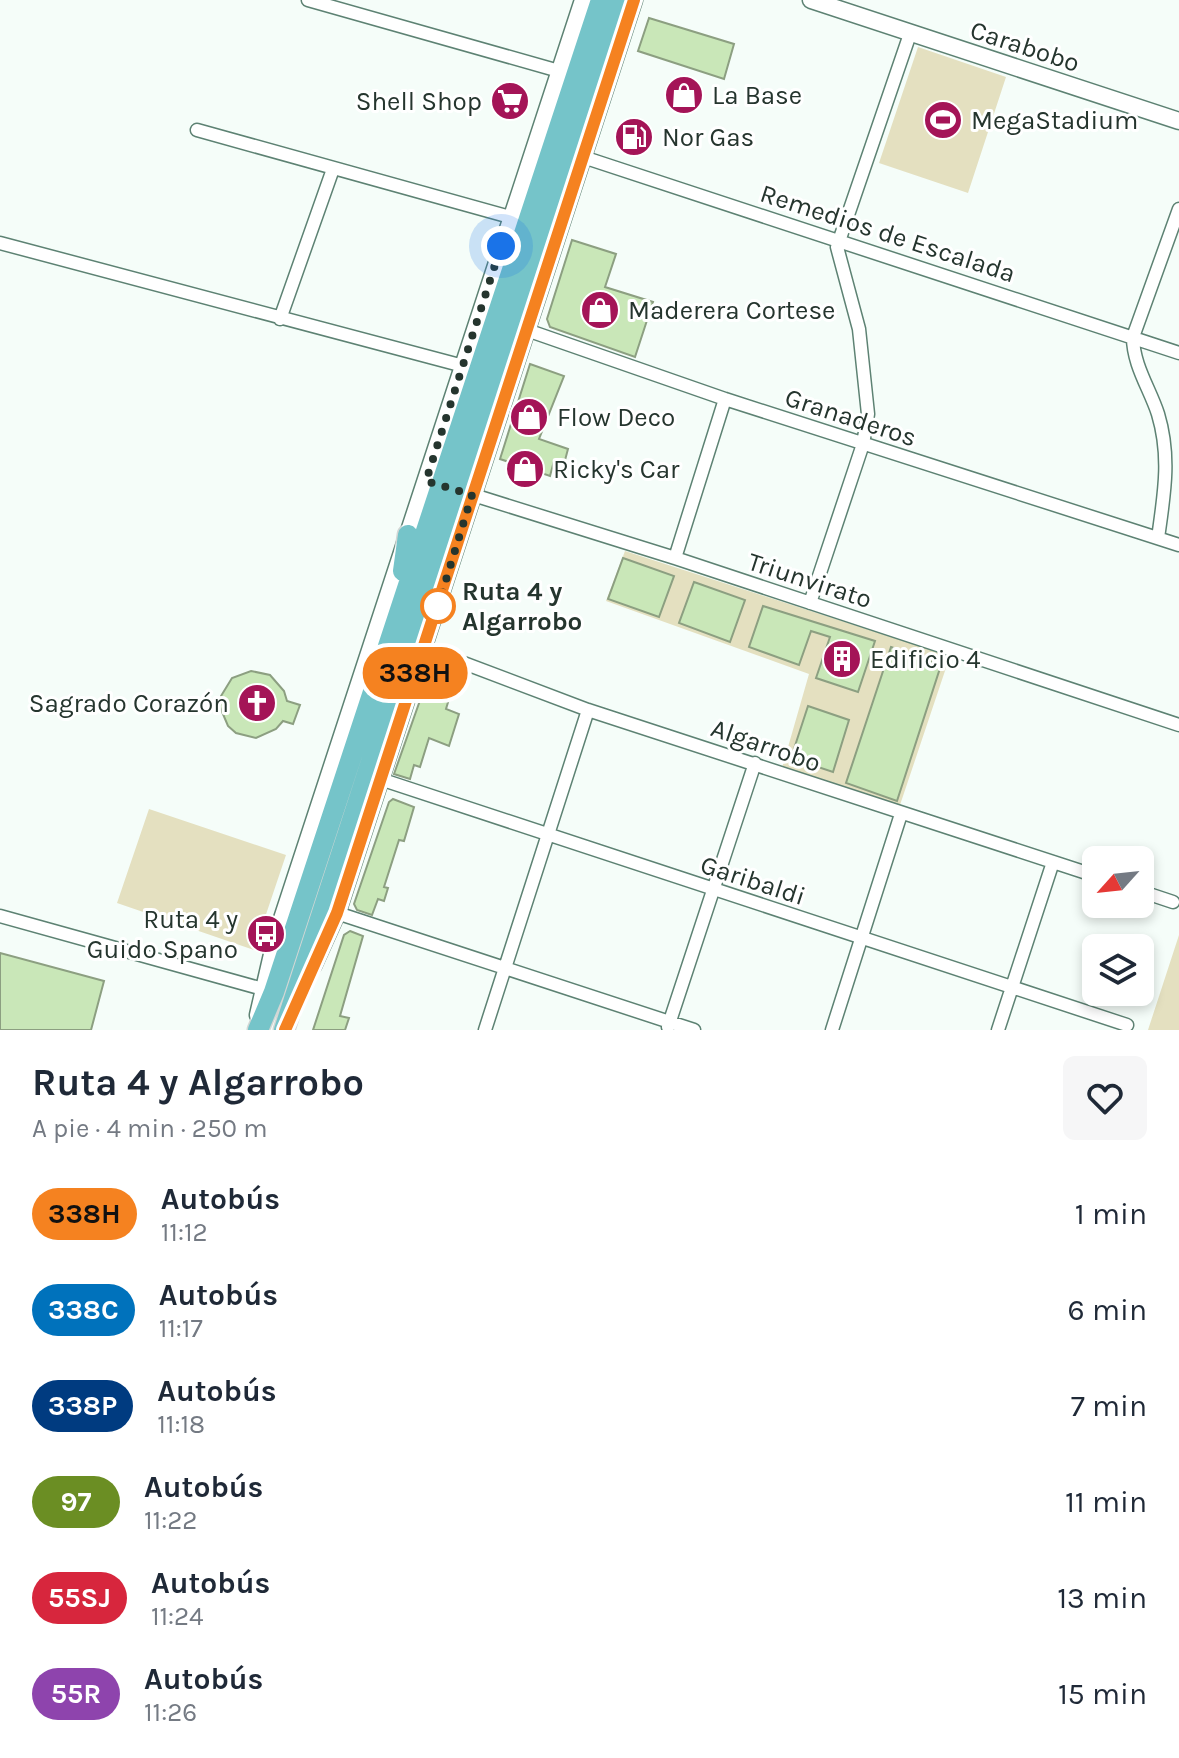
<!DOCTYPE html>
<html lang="es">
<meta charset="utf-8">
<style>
body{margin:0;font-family:Karla,sans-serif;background:#f6f6f7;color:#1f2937;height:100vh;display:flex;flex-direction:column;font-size:30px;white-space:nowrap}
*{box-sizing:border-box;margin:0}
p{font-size:26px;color:#747a83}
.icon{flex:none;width:44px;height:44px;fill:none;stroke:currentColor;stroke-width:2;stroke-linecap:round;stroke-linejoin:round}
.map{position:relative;height:1030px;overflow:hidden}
.panel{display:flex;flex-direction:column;background:#fff;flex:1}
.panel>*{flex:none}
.badge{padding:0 16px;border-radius:26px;font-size:28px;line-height:52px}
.needle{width:52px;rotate:243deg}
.fabs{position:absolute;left:1082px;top:846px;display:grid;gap:16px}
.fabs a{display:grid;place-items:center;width:72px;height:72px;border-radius:12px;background:#fff;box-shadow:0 4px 12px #0003;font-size:40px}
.you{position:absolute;width:40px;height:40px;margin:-20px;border:6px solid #fff;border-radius:50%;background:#1a73e8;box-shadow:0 0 0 12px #1a73e833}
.map>.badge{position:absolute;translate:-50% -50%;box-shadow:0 0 0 4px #fff}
.round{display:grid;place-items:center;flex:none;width:84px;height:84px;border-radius:12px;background:#f6f6f7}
.summary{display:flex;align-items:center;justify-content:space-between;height:136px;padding:0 32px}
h1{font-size:38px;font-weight:700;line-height:60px}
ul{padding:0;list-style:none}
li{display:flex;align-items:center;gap:24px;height:96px;padding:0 32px}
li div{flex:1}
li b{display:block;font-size:30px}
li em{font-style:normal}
li .badge{min-width:88px;font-weight:700;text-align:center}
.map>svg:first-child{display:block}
</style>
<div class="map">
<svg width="1179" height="1030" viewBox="0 0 1179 1030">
<rect width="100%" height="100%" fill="#f5fdf9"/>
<path fill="#e4e0c0" d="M918,47L1006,77L968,193L879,163Z
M625,551L950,656L900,805L782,768L809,674L606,601Z
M149,809L286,855L254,950L117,903Z
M1179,935V1030H1148Z"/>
<path fill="#c9e7b8" stroke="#8c9f81" stroke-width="2" d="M649,18L734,44L724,79L638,51Z
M572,240L616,254L605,287L653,302L635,357L550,327L547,319Z
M530,364L564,376L539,439L568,449L564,464L554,461L550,476L500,459Z
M623,558L674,576L659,617L608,599Z
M694,582L745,600L730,642L679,623Z
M763,606L875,641L858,692L816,678L830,637L811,631L799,665L749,647Z
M891,647L941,665L897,801L846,783Z
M437,670L456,676L446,709L459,714L449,746L429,738L420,767L414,765L410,779L394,774L429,675Z
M251,671L270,675L284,691L287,701L300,705L293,724L283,721L276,729L256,738L236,733L228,726L220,707L221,696L232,678Z
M808,706L849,720L833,772L791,758Z
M393,799L414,807L404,841L399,840L384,887L388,888L384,901L378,899L372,915L357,910L354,904L389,802Z
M350,931L363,936L340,1016L349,1018L345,1030H313L344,935Z
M0,953L104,981L91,1030H0Z"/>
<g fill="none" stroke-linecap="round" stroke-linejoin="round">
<defs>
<path id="minor" d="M308,0L559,71
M197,130L510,217
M583,157L1179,353
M0,243L471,368
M280,319L333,169
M521,328L725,399L1179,545
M467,493L675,558L1179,725
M1158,538C1164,495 1171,457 1158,414C1150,389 1133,365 1133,337L1179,209
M675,558L725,399
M810,603L863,444L868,414L859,329L837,247L910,34
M424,648L588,710L1096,876
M374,777L1127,1025
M1140,891L1173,902
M337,913L694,1030
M0,916L270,991
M668,1027L755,763
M485,1030L588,710
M832,1030L901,814
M998,1030L1053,862"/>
<path id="tertiary" d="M811,0L1179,121
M313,966L337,913L634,0
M258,1015L276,937L583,0"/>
<path id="primary" d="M403,571L408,535
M258,1030L274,992L601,0
M284,1030L618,0"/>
</defs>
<use href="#minor" stroke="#5d8273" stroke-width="15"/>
<use href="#tertiary" stroke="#5d8273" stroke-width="19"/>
<use href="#primary" stroke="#d3d7d5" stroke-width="23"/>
<use href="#minor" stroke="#fff" stroke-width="12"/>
<use href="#tertiary" stroke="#fff" stroke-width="16"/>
<use href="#primary" stroke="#75c4c9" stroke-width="20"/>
</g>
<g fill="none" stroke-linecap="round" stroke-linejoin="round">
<defs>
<path id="line" d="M285,1030L337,913L634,0"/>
</defs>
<use href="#line" stroke="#fff" stroke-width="18"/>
<use href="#line" stroke="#f58220" stroke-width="12"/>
<path stroke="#25352e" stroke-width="8" stroke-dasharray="0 14.4" d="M438,606L472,495L426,481L501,246"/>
</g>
<defs>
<symbol id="shop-disc" viewBox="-11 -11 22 22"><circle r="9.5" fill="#a41457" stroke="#fff"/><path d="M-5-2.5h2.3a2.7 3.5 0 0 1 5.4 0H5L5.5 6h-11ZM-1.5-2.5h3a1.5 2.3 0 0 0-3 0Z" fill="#fff"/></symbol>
<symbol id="supermarket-disc" viewBox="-11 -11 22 22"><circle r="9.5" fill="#a41457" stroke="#fff"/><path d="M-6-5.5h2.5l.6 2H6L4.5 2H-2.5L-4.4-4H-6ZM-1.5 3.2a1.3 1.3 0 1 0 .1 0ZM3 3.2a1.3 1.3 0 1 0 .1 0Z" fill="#fff"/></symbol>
<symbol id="stadium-disc" viewBox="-11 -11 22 22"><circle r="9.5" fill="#a41457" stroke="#fff"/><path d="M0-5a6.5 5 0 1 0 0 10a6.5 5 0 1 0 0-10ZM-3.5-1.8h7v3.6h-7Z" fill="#fff"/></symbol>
<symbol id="fuel-disc" viewBox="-11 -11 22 22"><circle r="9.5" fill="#a41457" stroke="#fff"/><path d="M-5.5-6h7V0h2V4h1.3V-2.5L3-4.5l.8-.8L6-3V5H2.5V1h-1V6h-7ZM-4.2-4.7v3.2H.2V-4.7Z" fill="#fff"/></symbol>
<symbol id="building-disc" viewBox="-11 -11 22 22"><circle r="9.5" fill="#a41457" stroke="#fff"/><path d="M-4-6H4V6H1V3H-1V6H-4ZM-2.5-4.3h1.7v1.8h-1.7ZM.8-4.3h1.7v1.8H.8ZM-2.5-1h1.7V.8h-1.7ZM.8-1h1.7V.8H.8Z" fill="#fff"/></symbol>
<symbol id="church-disc" viewBox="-11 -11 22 22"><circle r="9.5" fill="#a41457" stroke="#fff"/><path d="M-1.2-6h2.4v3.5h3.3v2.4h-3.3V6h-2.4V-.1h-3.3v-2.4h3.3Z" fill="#fff"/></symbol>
<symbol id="bus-disc" viewBox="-11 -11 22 22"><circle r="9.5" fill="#a41457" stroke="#fff"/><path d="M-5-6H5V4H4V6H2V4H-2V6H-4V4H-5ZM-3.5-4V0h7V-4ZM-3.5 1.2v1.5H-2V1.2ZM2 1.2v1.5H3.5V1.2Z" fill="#fff"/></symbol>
</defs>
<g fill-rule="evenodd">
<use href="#shop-disc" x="662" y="73" width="44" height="44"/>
<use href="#supermarket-disc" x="488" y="79" width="44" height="44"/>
<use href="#stadium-disc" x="921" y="98" width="44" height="44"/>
<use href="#fuel-disc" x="612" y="115" width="44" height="44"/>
<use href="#shop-disc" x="578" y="288" width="44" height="44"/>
<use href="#shop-disc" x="507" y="395" width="44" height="44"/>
<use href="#shop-disc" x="503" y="447" width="44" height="44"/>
<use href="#building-disc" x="820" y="637" width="44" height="44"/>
<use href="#church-disc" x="235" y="681" width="44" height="44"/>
<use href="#bus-disc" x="244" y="912" width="44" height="44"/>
</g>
<circle fill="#fff" stroke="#f58220" stroke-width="4" cx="438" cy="606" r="16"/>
<g text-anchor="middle" stroke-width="6" stroke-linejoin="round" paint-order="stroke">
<g font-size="26" fill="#25352e" stroke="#fff">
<text transform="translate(1025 46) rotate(18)" y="9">Carabobo</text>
<text transform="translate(888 233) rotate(18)" y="9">Remedios de Escalada</text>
<text transform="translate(851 417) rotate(18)" y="9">Granaderos</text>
<text transform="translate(810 580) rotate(18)" y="9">Triunvirato</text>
<text transform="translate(766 745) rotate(19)" y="9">Algarrobo</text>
<text transform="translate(753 880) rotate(18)" y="9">Garibaldi</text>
</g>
<g font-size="26" fill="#25352e" stroke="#fff" text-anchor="start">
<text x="712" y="104">La Base</text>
<text x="482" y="110" text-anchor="end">Shell Shop</text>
<text x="971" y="129">MegaStadium</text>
<text x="662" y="146">Nor Gas</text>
<text x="628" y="319">Maderera Cortese</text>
<text x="557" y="426">Flow Deco</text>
<text x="553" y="478">Ricky's Car</text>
<text x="870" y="668">Edificio 4</text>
<text x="229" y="712" text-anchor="end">Sagrado Corazón</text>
<text x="238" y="928" text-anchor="end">Ruta 4 y<tspan x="238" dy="30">Guido Spano</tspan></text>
</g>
<g font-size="26" font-weight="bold" fill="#25352e" stroke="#fff" text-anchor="start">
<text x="462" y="600">Ruta 4 y<tspan x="462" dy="30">Algarrobo</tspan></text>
</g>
</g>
</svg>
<div class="fabs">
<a><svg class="needle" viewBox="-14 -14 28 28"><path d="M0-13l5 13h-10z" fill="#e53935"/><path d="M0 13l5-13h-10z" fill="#747a83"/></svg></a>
<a><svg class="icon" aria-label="layers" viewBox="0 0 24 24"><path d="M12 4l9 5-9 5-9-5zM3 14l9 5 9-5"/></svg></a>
</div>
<div class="you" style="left:501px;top:246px"></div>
<b class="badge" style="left:415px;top:673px;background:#f58220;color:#111">338H</b>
</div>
<section class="panel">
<div class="summary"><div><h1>Ruta 4 y Algarrobo</h1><p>A pie · 4 min · 250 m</p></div><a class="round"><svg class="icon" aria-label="heart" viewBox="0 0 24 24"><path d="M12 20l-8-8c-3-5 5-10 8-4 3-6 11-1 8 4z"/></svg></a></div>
<ul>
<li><span class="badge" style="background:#f58220;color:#111">338H</span><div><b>Autobús</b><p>11:12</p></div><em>1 min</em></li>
<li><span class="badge" style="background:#0072bc;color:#fff">338C</span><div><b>Autobús</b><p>11:17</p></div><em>6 min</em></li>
<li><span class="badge" style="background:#003b80;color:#fff">338P</span><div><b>Autobús</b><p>11:18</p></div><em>7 min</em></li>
<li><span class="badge" style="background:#6b8e23;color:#fff">97</span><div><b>Autobús</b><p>11:22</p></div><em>11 min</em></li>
<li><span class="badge" style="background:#d7263d;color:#fff">55SJ</span><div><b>Autobús</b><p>11:24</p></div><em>13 min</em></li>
<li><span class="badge" style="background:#8e44ad;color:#fff">55R</span><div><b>Autobús</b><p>11:26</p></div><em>15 min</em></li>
</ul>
</section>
